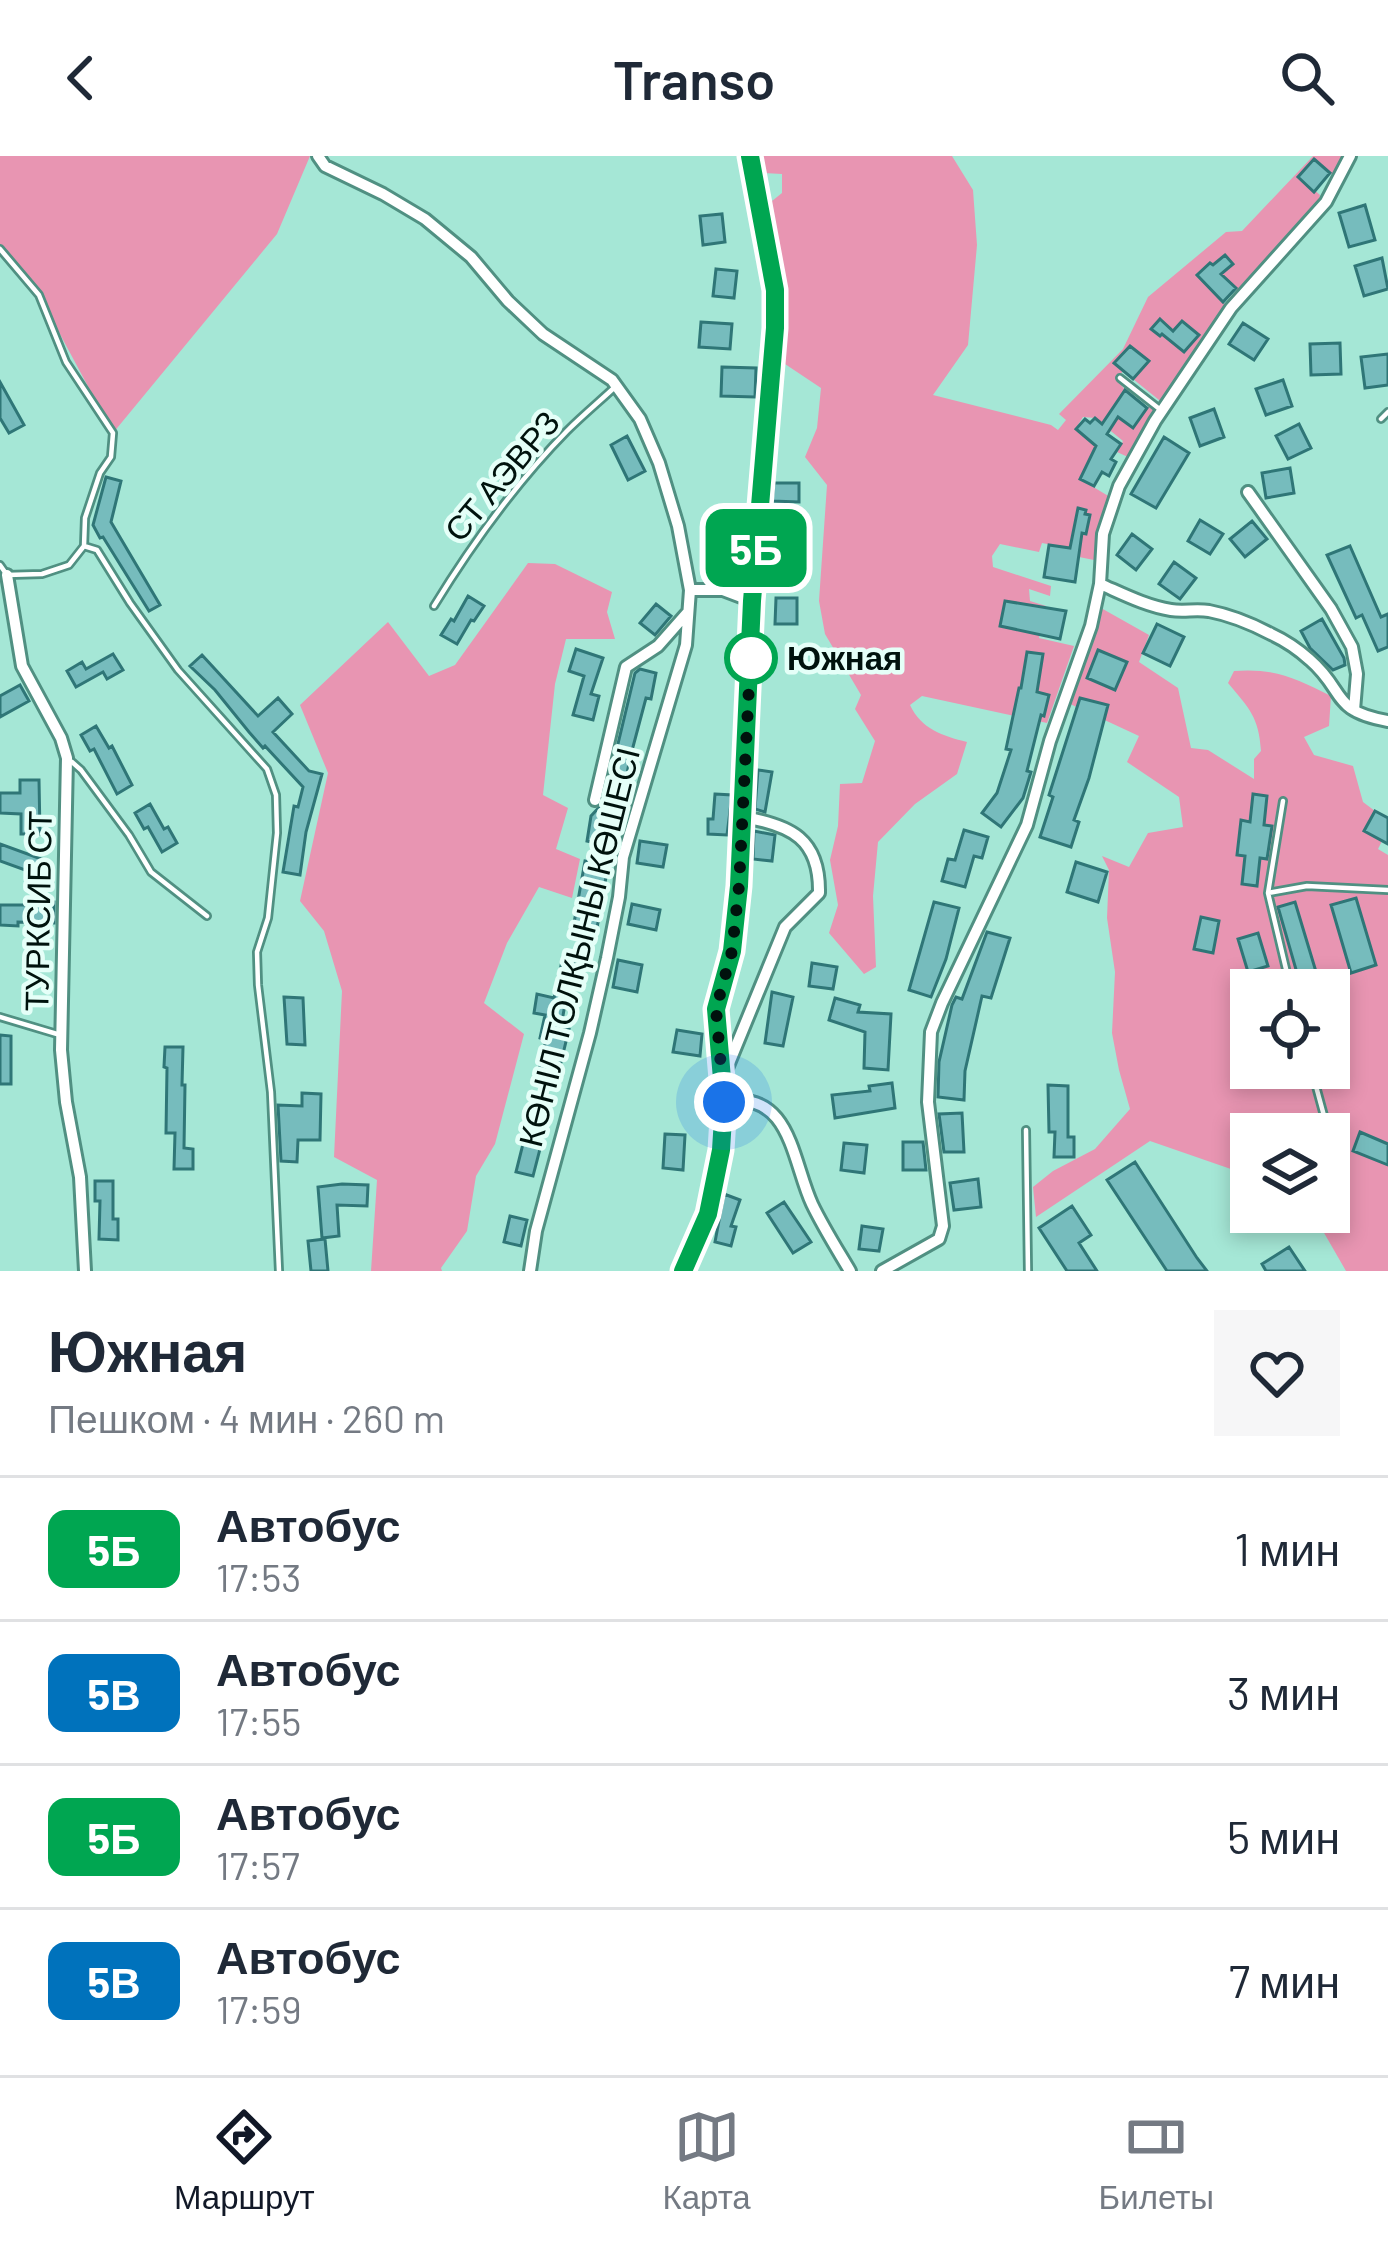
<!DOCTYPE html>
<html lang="ru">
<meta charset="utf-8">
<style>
body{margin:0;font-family:Barlow,sans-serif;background:#f6f6f7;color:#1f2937;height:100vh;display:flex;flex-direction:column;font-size:45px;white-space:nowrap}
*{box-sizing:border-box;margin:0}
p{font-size:39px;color:#747a83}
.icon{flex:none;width:66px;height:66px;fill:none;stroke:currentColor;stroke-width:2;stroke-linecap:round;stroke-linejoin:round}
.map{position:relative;height:1115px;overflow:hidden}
.sheet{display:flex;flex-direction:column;background:#fff;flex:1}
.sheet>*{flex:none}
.badge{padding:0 24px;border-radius:18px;font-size:42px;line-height:78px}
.tools{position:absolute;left:1230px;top:813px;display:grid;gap:24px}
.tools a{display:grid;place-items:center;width:120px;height:120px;border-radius:0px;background:#fff;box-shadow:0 6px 18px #0003;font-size:60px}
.you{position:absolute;width:60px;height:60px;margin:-30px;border:9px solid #fff;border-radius:50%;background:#1a73e8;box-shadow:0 0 0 18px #1a73e833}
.map>.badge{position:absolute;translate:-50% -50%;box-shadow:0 0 0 6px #fff}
.round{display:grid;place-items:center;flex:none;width:126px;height:126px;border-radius:0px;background:#f6f6f7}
.summary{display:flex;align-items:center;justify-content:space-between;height:204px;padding:0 48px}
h1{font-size:57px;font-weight:600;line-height:90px}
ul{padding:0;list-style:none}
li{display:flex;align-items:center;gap:36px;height:144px;padding:0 48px;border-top:3px solid #e0e1e3}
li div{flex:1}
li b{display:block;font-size:45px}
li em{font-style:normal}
li .badge{min-width:132px;font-weight:700;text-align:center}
header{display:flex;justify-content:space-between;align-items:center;height:156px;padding:0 48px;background:#fff;font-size:54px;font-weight:600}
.tab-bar{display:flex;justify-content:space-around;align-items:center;height:168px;border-top:3px solid #e0e1e3;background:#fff;font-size:33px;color:#747a83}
.tab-bar a{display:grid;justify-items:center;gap:6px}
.tab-bar .selected{color:#111827}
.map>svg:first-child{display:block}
</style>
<header><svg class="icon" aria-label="back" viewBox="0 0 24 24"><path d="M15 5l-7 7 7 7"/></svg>Transo<svg class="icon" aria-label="search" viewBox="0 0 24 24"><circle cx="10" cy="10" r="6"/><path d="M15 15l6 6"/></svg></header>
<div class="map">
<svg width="1388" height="1115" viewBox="0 0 1388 1115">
<rect width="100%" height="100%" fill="#a5e7d6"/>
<path fill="#e895b2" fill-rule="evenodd" d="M0,0H310L277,78L113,277L39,139L0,88Z
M760,0H952L973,34L977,89L968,189L933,239L1051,269L1058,274L1066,264L1059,258L1123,193L1148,141L1226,76L1242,75L1313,0H1342L1335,18H1331L1314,4L1298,20L1320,39L1318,50L1239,135L1221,119L1233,108L1225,99L1213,109L1209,107L1197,119L1225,148L1164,248L1133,223L1148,205L1131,190L1115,207L1123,215L1117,223L1125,234L1111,256L1133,272L1149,250L1155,256L1128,301L1117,296L1123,285L1095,262L1083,261L1076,272L1096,290L1080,323L1110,341L1094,404L1079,401V394L1042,387L1039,396L1000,388L992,400L993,411L1051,430L1050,440L1029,433L1030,445L1046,450L1039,482L1074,490L1047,567L922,540L910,549C921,573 943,580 967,586L957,618L915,648L878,686L873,740L876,811L864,818L829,777L838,749L830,704L838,670L840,628L862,627L875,585L855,553L861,539L825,478L819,445L827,329L805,301L817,272L821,232L782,206L784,158L775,112L772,45L782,37V18L764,17Z
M528,407L555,408L612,436L607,456L615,483H566L555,528L543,639L568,652L556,693L580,703L572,742L539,731L507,787L484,847L524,878L495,988L476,1020L467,1075L441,1112L442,1115H371L377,1024L334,1001L342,835L324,775L300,745L328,617L300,549L388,466L429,520L455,509Z
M1101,452L1149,479L1139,506L1178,532L1191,592L1208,594L1254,623V603L1261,595C1259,561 1249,552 1228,527L1234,515C1275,512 1295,522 1331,540L1329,570L1304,581L1314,599L1353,610L1363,646L1375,655L1364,675L1382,685L1378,693L1388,699V1115H1346L1312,1056H1329V978H1251V1020L1150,985L1036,1061L1033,1031L1053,1015L1095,993L1130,953L1119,914L1112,877L1115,816L1107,762L1109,714L1102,700L1129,711L1148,677L1183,671L1179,641L1127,606L1139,580L1068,547ZM1251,834H1329V912H1251Z"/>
<path fill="#76bcbd" stroke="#2f7677" stroke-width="3" d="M1314,3L1330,17L1314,36L1298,21Z
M1365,49L1375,84L1349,91L1339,57Z
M722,58L725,86L703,89L700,60Z
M1225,99L1233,108L1221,118L1236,132L1223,146L1197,119L1210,107L1213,109Z
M1382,102L1388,133L1364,140L1355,110Z
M716,113L737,115L734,142L713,140Z
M1160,163L1173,175L1182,165L1199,179L1184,196L1162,178L1160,180L1151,173Z
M701,166L732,168L730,193L699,191Z
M1243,167L1268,183L1254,204L1229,188Z
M1340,187L1341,218L1311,219L1310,188Z
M1130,190L1149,205L1133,223L1114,207Z
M1388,198V229L1365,232L1361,201Z
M722,211L756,212L755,241L721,240Z
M1283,224L1292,250L1266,259L1256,233Z
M0,226L24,269L9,277L0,262Z
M1125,234L1147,252L1133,272L1118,261L1107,278L1121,288L1111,303L1116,306L1109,320L1102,316L1094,330L1080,323L1096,290L1076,273L1085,263L1090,267L1095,262L1102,268Z
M1214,253L1224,281L1200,290L1190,262Z
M1299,268L1311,292L1288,303L1276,280Z
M627,280L645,315L628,324L611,289Z
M1164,281L1189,297L1156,352L1131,338Z
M1290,312L1294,337L1266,342L1262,317Z
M106,321L121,325L111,366L160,449L149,455L103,381L100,382L93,369Z
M774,327H799V346L772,345Z
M1078,352L1086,354L1085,358L1090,359L1086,378L1082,377L1075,426L1044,421L1049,389L1070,392Z
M1200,364L1223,378L1210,398L1188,385Z
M1252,365L1267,383L1245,401L1230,383Z
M1132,378L1152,393L1136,414L1117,399Z
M769,388L803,389L802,409L767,408Z
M1350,390L1381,461L1388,458V491L1378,495L1362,459L1356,462L1327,399Z
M1174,406L1196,422L1180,443L1159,428Z
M468,440L484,450L474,465L471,464L457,488L441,479L451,463L454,465Z
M776,442H797V468H775Z
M1005,445L1066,455L1060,483L1000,470Z
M656,448L671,460L655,479L640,467Z
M1322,463L1344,502L1345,509L1333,514L1310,492L1301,475Z
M1157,468L1184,481L1170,510L1143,497Z
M576,493L603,502L591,538L599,540L593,564L573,559L584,520L569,515Z
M1098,494L1127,506L1115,534L1087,522Z
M1027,496L1043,498L1037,536L1049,539L1044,560L1041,559L1027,615L1031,616L1023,642L1001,671L982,657L997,637L1011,594L1006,593L1019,532H1021Z
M113,498L123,514L107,523L103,516L76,531L67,515L82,506L86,513Z
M202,499L258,560L278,542L292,558L273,576L309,615L322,618L306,676L300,719L283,716L294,650L298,651L303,631L265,590L263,592L249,576L215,534L190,510Z
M640,513L656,517L651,543L646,542L630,602L625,628L618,655H616L610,690L587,685L591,660L604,646L635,517Z
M20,529L29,545L0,561V540Z
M1080,542L1108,549L1089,622L1074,664L1079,666L1071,691L1040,681L1053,641L1049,639Z
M96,570L109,592L112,590L132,629L117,638L94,593L90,595L81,579Z
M758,614L772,616L765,656L755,653Z
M20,624H39L40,678H21V658L0,657V637H20Z
M715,638L732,639L727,679L708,678V663H713Z
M1253,638L1267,640L1264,669L1272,670L1267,703L1260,702L1257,730L1242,728L1245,700L1237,699L1241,664L1250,666Z
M150,648L164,673L168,671L177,687L162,696L148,671L144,673L135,657Z
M1375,655L1388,662V688L1364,675Z
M964,674L988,681L982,702L974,700L965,731L942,725L948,703L955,704Z
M754,675L775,679L772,705L753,703Z
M640,685L667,689L663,711L637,707Z
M0,688L44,704L39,719L0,705Z
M585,705L608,710L597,772L574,767Z
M1076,706L1107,716L1098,746L1067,736Z
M1356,742L1376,809L1351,817L1331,749Z
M36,746H54V767L18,766V770L0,769V749H36Z
M934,746L959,752L946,803L931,841L909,834Z
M1295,746L1317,819L1299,824L1278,751Z
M632,748L660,754L656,774L628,768Z
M1201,761L1219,765L1213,797L1194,793Z
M987,776L1010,782L991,842L982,840L965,915L964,944L938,941L939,906L952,849L956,841L962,843Z
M1258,777L1268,810L1248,816L1238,783Z
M618,804L642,809L637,836L613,831Z
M562,805L584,810L580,833L568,831L561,871L569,873L555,931L536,926L546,884L540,882L545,859L534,857L537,838L554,842Z
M812,807L837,811L833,833L809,830Z
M772,836L793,841L783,890L765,887Z
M284,841L303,842L305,889L287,888Z
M835,842L860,849L858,856L891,858L888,914L864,912L865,876L829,864Z
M677,874L702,878L700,900L673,896Z
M0,879L11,880V928H0Z
M165,891H183L182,929H185L184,992L193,993V1013H174L175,977H166L167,912L164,911Z
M892,927L895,952L835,962L832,939L870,935L869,930Z
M1048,929L1068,930V981H1074V1001H1054L1055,976H1049Z
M302,937L321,938L320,984H298L297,1006L281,1005L278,949L302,950Z
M962,957L964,996H944L939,958Z
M1360,976L1388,988V1009L1353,995Z
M665,978L685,979L683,1014L663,1012Z
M524,984L541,989L533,1020L516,1016Z
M903,986H923L926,1014H903Z
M844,987L867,989L864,1017L841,1014Z
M1135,1006L1197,1102L1207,1115H1167L1107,1024Z
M978,1023L981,1051L954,1054L950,1027Z
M95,1025H113V1063H118V1084L99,1083L100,1045H95Z
M342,1028L368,1029L367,1050L337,1049L339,1080L322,1082L318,1031Z
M724,1038L740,1044L731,1070L736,1071L731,1090L715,1086Z
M784,1046L811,1086L793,1097L767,1057Z
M1072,1050L1091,1079L1079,1087L1097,1115H1067L1039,1072Z
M510,1060L527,1064L521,1090L504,1086Z
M862,1070L883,1073L879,1095L859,1093Z
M325,1083L328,1115H311L308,1085Z
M1289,1091L1305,1115H1266L1262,1108Z"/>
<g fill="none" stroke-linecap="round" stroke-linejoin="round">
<defs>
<path id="lane" d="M0,93L39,139L66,206L113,277L111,301L100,317L85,362L84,390L69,409L42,418L7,419L0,409
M1120,222L1162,255
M1381,263L1388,256
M84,390L97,394L130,447L178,514L267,613L276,639L277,677L268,762L257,796L258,829L271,936L279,1115
M434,450C472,388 516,327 567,275C583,259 600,245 616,230
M72,606L81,614L129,679L151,716L207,760
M1268,737L1283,645
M1291,834L1268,737L1307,730L1388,734
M0,861L57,878
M1311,912L1329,978
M1026,974L1028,1115"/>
<path id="street" d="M318,0L325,10L383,38L425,63L471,101L508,145L543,178L612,224L640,263L659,307L678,370L690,434L686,489L623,701L619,741L607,802L590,877L536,1075L530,1115
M1248,336L1331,453L1352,491L1357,518L1354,554
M7,419L22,510L61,582L67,602L61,894L66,946L80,1021L85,1115
M1100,428C1123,438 1146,450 1171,454C1183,456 1196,453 1209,455C1230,459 1252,468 1271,478C1284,484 1299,494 1310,504C1346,535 1330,555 1388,565
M690,434H723L752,445
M595,644L626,511L658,490L688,456
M723,922L785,771L819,737C820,683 791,669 743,661
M724,946C791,933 792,1005 812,1048C823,1071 837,1093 850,1115
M882,1115L939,1083L943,1070L928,946L931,876L942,847L1027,669L1050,585L1091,470L1100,428L1103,378L1119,330L1155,265L1231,152L1326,46L1350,0"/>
<path id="secondary" d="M683,1115L708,1058L720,994L724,946L716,853L732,795L739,730L750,535L752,445L775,172V134L750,0"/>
</defs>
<use href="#lane" stroke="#509082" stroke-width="10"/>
<use href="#street" stroke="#509082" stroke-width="16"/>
<use href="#secondary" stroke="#509082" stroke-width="21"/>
<use href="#lane" stroke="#fff" stroke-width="4.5"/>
<use href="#street" stroke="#fff" stroke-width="10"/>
<use href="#secondary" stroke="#fff" stroke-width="15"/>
</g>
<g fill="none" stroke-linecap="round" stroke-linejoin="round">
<defs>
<path id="line" d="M683,1115L708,1058L721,994L724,946L716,853L732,795L739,730L752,445L775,172V134L750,0"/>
</defs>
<use href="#line" stroke="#fff" stroke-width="27"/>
<use href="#line" stroke="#00a651" stroke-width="18"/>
<path stroke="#00120d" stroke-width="12" stroke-dasharray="0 21.6" d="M724,946L716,853L732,795L739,730L751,490V502"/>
</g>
<circle fill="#fff" stroke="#00a651" stroke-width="6" cx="751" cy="502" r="24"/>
<g text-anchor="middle" stroke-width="9" stroke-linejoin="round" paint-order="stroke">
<g font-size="33" fill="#00120d" stroke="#e5fff8">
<text transform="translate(502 320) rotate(-50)" y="12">СТ АЭВРЗ</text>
<text transform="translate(38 755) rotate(-89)" y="12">ТУРКСИБ СТ</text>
<text transform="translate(579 791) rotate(-76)" y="12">КӨНІЛ ТОЛҚЫНЫ КӨШЕСІ</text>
</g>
<g font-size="33" font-weight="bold" fill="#00120d" stroke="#e5fff8" text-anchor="start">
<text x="787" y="514">Южная</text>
</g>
</g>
</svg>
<div class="tools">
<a><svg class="icon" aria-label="locate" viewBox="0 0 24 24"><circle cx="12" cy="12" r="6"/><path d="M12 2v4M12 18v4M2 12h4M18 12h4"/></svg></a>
<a><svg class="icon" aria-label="layers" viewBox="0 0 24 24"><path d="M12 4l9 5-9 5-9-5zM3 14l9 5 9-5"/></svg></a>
</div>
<div class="you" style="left:724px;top:946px"></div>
<b class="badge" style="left:756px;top:392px;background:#00a651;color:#fff">5Б</b>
</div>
<section class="sheet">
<div class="summary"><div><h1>Южная</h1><p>Пешком · 4 мин · 260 m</p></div><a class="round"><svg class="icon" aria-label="heart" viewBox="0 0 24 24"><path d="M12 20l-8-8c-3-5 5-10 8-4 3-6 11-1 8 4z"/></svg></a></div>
<ul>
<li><span class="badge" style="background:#00a651;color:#fff">5Б</span><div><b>Автобус</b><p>17:53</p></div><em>1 мин</em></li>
<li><span class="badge" style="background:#0072bc;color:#fff">5В</span><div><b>Автобус</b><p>17:55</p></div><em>3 мин</em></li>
<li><span class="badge" style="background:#00a651;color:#fff">5Б</span><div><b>Автобус</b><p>17:57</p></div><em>5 мин</em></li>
<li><span class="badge" style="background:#0072bc;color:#fff">5В</span><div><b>Автобус</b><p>17:59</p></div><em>7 мин</em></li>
</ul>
</section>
<nav class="tab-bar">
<a class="selected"><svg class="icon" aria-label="directions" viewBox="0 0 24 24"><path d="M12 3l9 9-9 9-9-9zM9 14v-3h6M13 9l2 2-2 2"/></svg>Маршрут</a>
<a><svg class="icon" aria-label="map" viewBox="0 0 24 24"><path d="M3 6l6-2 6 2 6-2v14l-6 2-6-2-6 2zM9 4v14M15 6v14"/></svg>Карта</a>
<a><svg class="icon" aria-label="tickets" viewBox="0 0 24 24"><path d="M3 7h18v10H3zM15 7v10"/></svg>Билеты</a>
</nav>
